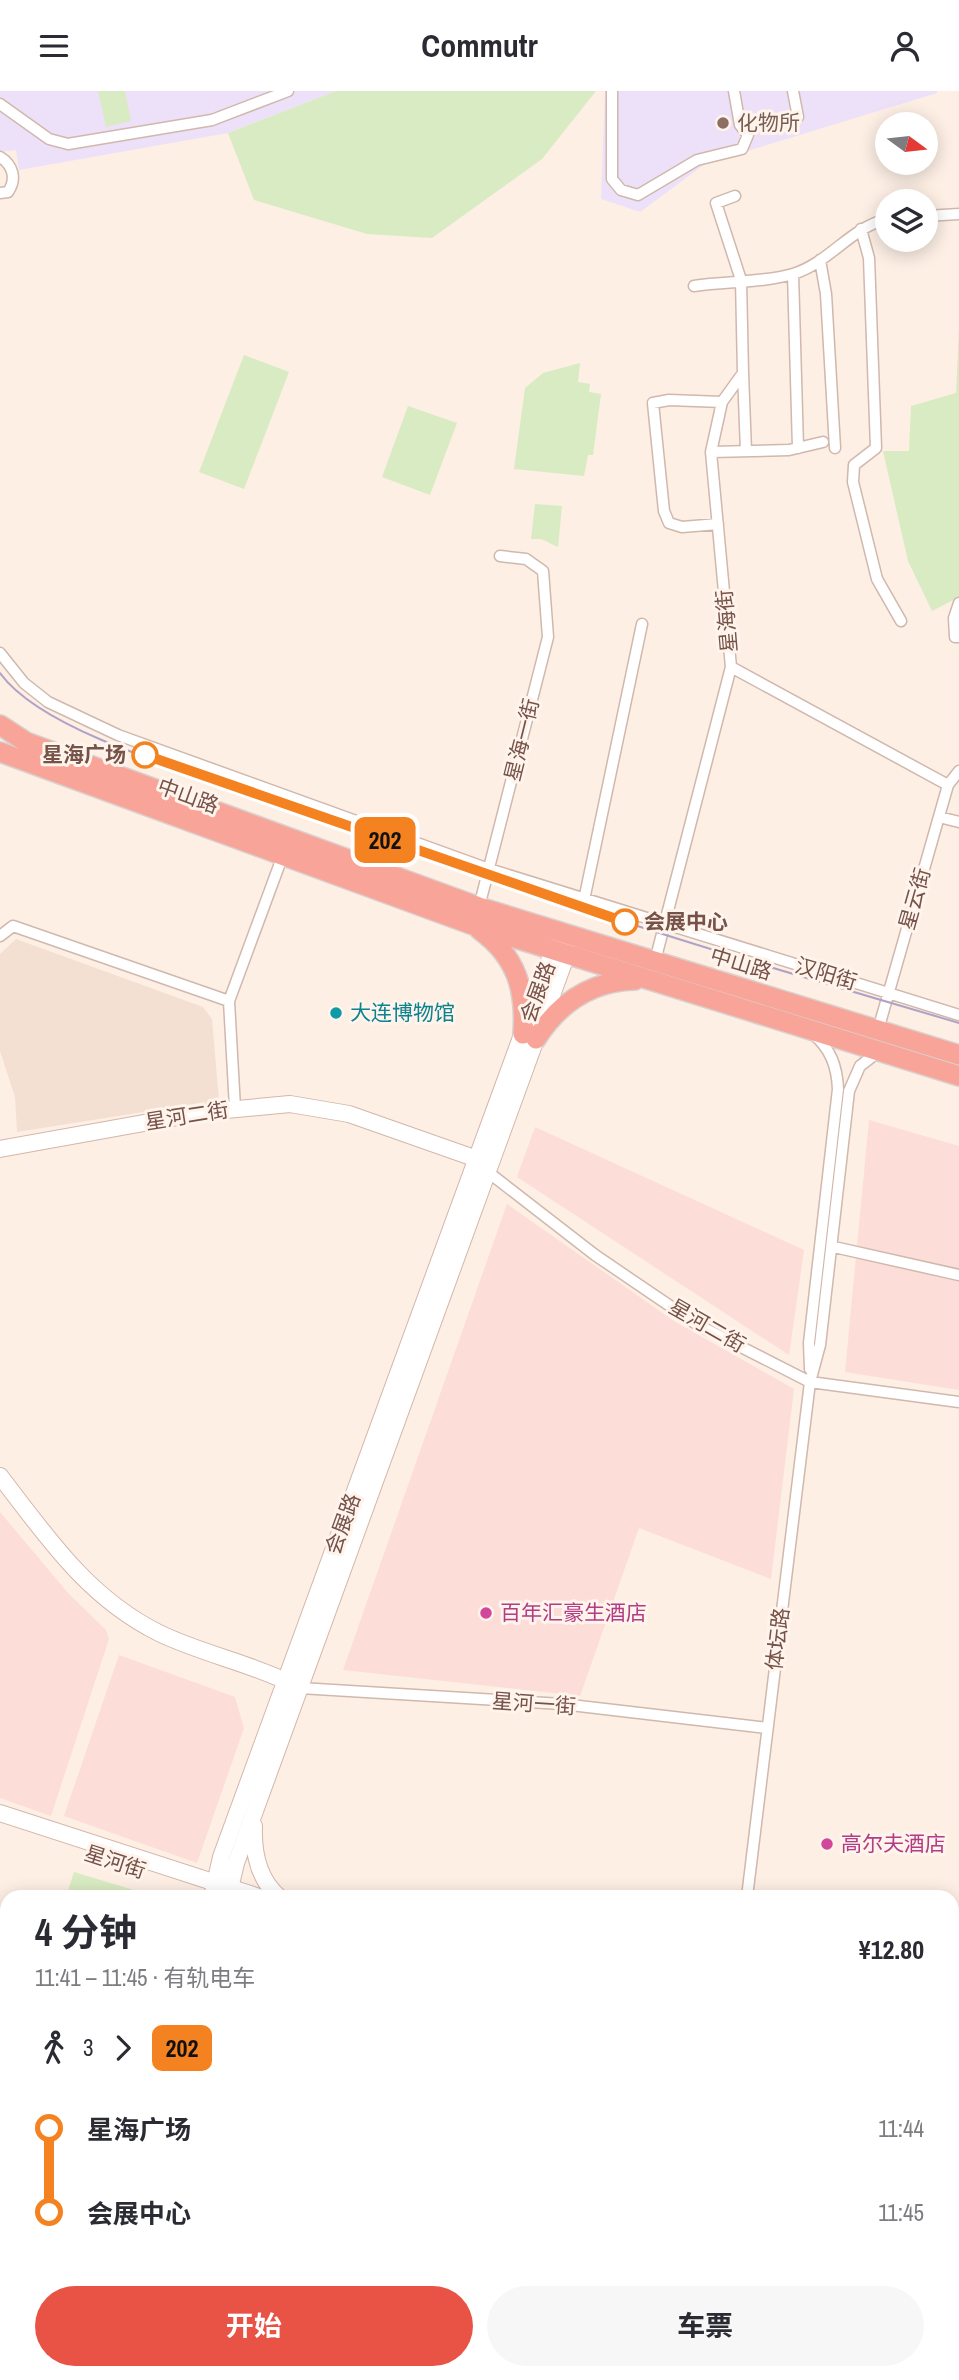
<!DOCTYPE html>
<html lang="zh">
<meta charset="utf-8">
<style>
body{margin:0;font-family:"Archivo Narrow","Noto Sans SC",sans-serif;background:#f7f7f7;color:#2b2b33;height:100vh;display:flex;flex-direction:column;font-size:26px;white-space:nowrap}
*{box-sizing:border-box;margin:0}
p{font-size:23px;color:#7c7c81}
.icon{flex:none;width:38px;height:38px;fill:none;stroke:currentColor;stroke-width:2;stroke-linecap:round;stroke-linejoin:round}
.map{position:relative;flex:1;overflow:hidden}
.side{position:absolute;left:0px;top:1799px;width:959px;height:490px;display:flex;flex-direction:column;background:#fff;border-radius:21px 21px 0 0;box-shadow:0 4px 18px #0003}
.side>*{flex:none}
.badge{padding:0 14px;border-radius:10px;font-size:24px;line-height:46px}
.needle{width:46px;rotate:105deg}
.fabs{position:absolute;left:875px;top:21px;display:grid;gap:14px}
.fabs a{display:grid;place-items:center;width:63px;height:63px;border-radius:50%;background:#fff;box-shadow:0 4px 18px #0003;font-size:35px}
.map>.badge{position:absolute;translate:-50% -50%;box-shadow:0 0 0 4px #fff}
.legs{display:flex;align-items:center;gap:10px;height:77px;padding:0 35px;font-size:23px}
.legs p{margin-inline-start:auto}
.head{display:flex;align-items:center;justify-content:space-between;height:119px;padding:0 35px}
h1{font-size:38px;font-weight:700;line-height:52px}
.primary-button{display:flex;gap:14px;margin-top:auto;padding:14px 35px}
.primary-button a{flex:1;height:80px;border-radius:42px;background:#e95346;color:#fff;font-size:28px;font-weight:700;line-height:80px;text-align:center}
.primary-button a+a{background:#f7f7f7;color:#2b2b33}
ul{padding:0 35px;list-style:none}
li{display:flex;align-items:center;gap:24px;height:84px;font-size:26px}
li i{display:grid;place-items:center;width:10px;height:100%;margin:0 9px;background:currentColor}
li i::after{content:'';width:18px;height:18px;margin:-9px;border:5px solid;border-radius:50%;background:#fff}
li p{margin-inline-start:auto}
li:first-child i{background:linear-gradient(#0000 50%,currentColor 0)}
li:last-child i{background:linear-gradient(currentColor 50%,#0000 0)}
header{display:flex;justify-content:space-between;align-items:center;height:91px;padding:0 35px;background:#fff;font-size:32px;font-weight:700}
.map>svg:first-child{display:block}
</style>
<header><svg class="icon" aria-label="menu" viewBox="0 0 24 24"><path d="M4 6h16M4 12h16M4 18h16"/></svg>Commutr<svg class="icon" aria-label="person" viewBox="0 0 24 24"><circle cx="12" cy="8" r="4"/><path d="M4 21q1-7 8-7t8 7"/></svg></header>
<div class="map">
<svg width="959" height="2289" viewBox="0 0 959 2289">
<rect width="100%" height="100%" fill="#fdefe4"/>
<path fill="#f4e0d2" d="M16,848L203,916L212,928L219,1009L17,1041L15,1006L0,960V863Z"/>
<path fill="#fdddd7" d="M869,1029L959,1055V1299L845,1281Z
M535,1036L804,1159L789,1264L517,1086Z
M507,1113L674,1230L794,1298L771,1488L639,1437L580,1605L343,1579Z
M0,1421L68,1502L106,1539L109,1548L51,1725L0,1707Z
M119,1564L235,1606L244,1637L197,1772L64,1725Z"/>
<path fill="#ede1f9" d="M0,0H336L228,42L19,79L16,59L0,61Z
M605,0H937V2L705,73L640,121L601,108Z"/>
<path fill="#d8ebc2" d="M98,0H125L131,30L106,36Z
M336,0H596L542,68L432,147L367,143L254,109L228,42Z
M959,237V506L932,520L908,470L883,360H909L911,315L956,302Z
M244,264L289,281L244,398L199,381Z
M580,272L578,291L590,293L589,301L601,303L593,364H588L584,385L514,378L525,297L543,282Z
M408,315L457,332L430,404L382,386Z
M535,413L562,415L558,456L541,448H531Z
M74,1781L157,1806H66Z"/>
<path fill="#b8e7e7" stroke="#9ed8d9" stroke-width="2" d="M0,1820L7,1821V1936L0,1935Z
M952,1928L959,1929V2027L952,2026Z"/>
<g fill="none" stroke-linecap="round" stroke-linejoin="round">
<defs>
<path id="street" d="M612,0V88L621,99L638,104L697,69L742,58L748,44L740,34L734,0
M793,0L798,26
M0,13L49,48L68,53L212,29L288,0
M0,66C13,74 17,88 8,101L0,102
M926,125L959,123
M861,138L869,167L876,357L854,374L853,391L877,488L901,530
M820,169L826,203L835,357
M793,183L798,357
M694,195C726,190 762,192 793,183C829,172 850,137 887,128
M743,282L746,360
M711,361L789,359L823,351
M718,433L682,436L669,432L664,420L653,312L669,309L722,311
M959,512L954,527L955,546H959
M0,562L24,592L48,611L118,644L489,778L959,924
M731,576L948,694
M939,726L959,731
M584,809L642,533
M479,816L548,546L543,480L526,468L500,465
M0,845L13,835L229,910
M655,870L731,576L711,361L722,311L743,282L741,189L716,112L735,105
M878,939L948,694L959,680
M235,1017L229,910L283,764
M488,1081L595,1164L698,1234L810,1291L959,1311
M834,1156L959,1184
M810,1278L809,1252L838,998C837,976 831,958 813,943
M300,1597L562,1613L767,1637
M747,1806L810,1291L820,1254L849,1000L860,975L878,961
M910,2289L911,2282"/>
<path id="secondary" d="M0,1058L205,1021L290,1013L349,1023L477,1068L482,1075
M0,1385C47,1446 88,1507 159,1542C202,1563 251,1572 294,1594
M0,1722L259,1806
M254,1735C253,1761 258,1788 279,1806
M212,1806L221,1766L553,859L561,850
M228,1806L236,1772L567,863V853
M952,1898L959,1899
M0,1969H7
M952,2235H959
M747,2289L748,2282"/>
<path id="highway" d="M0,634L26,651L479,816L959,964
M0,661L473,834L959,985
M480,839C517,866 526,899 523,943
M536,948C559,912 591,890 635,889"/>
</defs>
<use href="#street" stroke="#d0b8ad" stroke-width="13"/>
<use href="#secondary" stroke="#d4b6aa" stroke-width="18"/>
<use href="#highway" stroke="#d9cfcc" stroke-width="22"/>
<use href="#street" stroke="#fff" stroke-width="10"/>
<use href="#secondary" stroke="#fff" stroke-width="16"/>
<use href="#highway" stroke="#f8a499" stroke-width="19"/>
<path stroke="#b0a2c6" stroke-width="2" d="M0,582C45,644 205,685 280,711C375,745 469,780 564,811C695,855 827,893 959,932"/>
</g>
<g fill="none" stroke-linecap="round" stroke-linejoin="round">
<defs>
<path id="line-1" d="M145,664L625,831"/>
</defs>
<use href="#line-1" stroke="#fff" stroke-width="16"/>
<use href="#line-1" stroke="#f58220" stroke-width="10"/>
</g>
<circle fill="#8d6e63" stroke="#fff4eb" stroke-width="2.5" cx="723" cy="32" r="7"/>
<g fill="#fff" stroke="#f58220" stroke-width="3.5">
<circle cx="145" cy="664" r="12"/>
<circle cx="625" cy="831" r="12"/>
</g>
<circle fill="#0f9aa8" stroke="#fff4eb" stroke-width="2.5" cx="336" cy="922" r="7"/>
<g fill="#d1479c" stroke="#fff4eb" stroke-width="2.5">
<circle cx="486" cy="1522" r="7"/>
<circle cx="827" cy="1753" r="7"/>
</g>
<g text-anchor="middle" stroke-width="6" stroke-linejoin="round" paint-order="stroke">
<g font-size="21" fill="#785e54" stroke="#fff4eb" text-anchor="start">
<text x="737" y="39">化物所</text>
</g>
<g font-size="21" fill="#765249" stroke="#fff4eb">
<text transform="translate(727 530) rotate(-95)" y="7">星海街</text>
<text transform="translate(522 649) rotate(-76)" y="7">星海一街</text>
<text transform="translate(188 705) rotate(20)" y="7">中山路</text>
<text transform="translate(915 808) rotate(-74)" y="7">星云街</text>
<text transform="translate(741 873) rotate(17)" y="7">中山路</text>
<text transform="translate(826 883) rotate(17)" y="7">汉阳街</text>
<text transform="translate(538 901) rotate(-70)" y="7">会展路</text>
<text transform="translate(187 1025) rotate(-9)" y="7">星河二街</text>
<text transform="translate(707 1235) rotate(30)" y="7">星河二街</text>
<text transform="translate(343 1433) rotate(-70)" y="7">会展路</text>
<text transform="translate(778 1548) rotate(-83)" y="7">体坛路</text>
<text transform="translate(534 1613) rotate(4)" y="7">星河一街</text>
<text transform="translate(115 1771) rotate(18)" y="7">星河街</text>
</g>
<g font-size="21" font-weight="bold" fill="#765249" stroke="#fff4eb" text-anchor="end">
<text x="126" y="671">星海广场</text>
<text x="644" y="838" text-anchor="start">会展中心</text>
</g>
<g font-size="21" fill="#0d838f" stroke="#fff4eb" text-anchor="start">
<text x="350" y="929">大连博物馆</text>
</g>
<g font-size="21" fill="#b23c85" stroke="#fff4eb" text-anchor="start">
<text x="500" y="1529">百年汇豪生酒店</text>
<text x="841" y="1760">高尔夫酒店</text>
</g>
</g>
</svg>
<div class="fabs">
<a><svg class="needle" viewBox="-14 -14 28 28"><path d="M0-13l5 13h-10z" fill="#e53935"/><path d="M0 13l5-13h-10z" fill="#7c7c81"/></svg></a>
<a><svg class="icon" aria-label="layers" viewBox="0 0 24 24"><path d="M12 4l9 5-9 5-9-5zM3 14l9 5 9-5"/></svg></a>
</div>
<b class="badge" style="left:385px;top:749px;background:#f58220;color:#111">202</b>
<section class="side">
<div class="head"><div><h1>4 分钟</h1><p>11:41 – 11:45 · 有轨电车</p></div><b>¥12.80</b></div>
<div class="legs"><svg class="icon" aria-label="walk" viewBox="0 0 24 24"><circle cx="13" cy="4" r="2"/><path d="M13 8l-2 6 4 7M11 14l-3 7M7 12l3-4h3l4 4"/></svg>3<svg class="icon" aria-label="forward" viewBox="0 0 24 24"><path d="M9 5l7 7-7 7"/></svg><b class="badge" style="background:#f58220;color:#111">202</b></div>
<ul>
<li><i style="color:#f58220"></i><b>星海广场</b><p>11:44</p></li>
<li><i style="color:#f58220"></i><b>会展中心</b><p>11:45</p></li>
</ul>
<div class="primary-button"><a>开始</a><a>车票</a></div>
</section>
</div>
